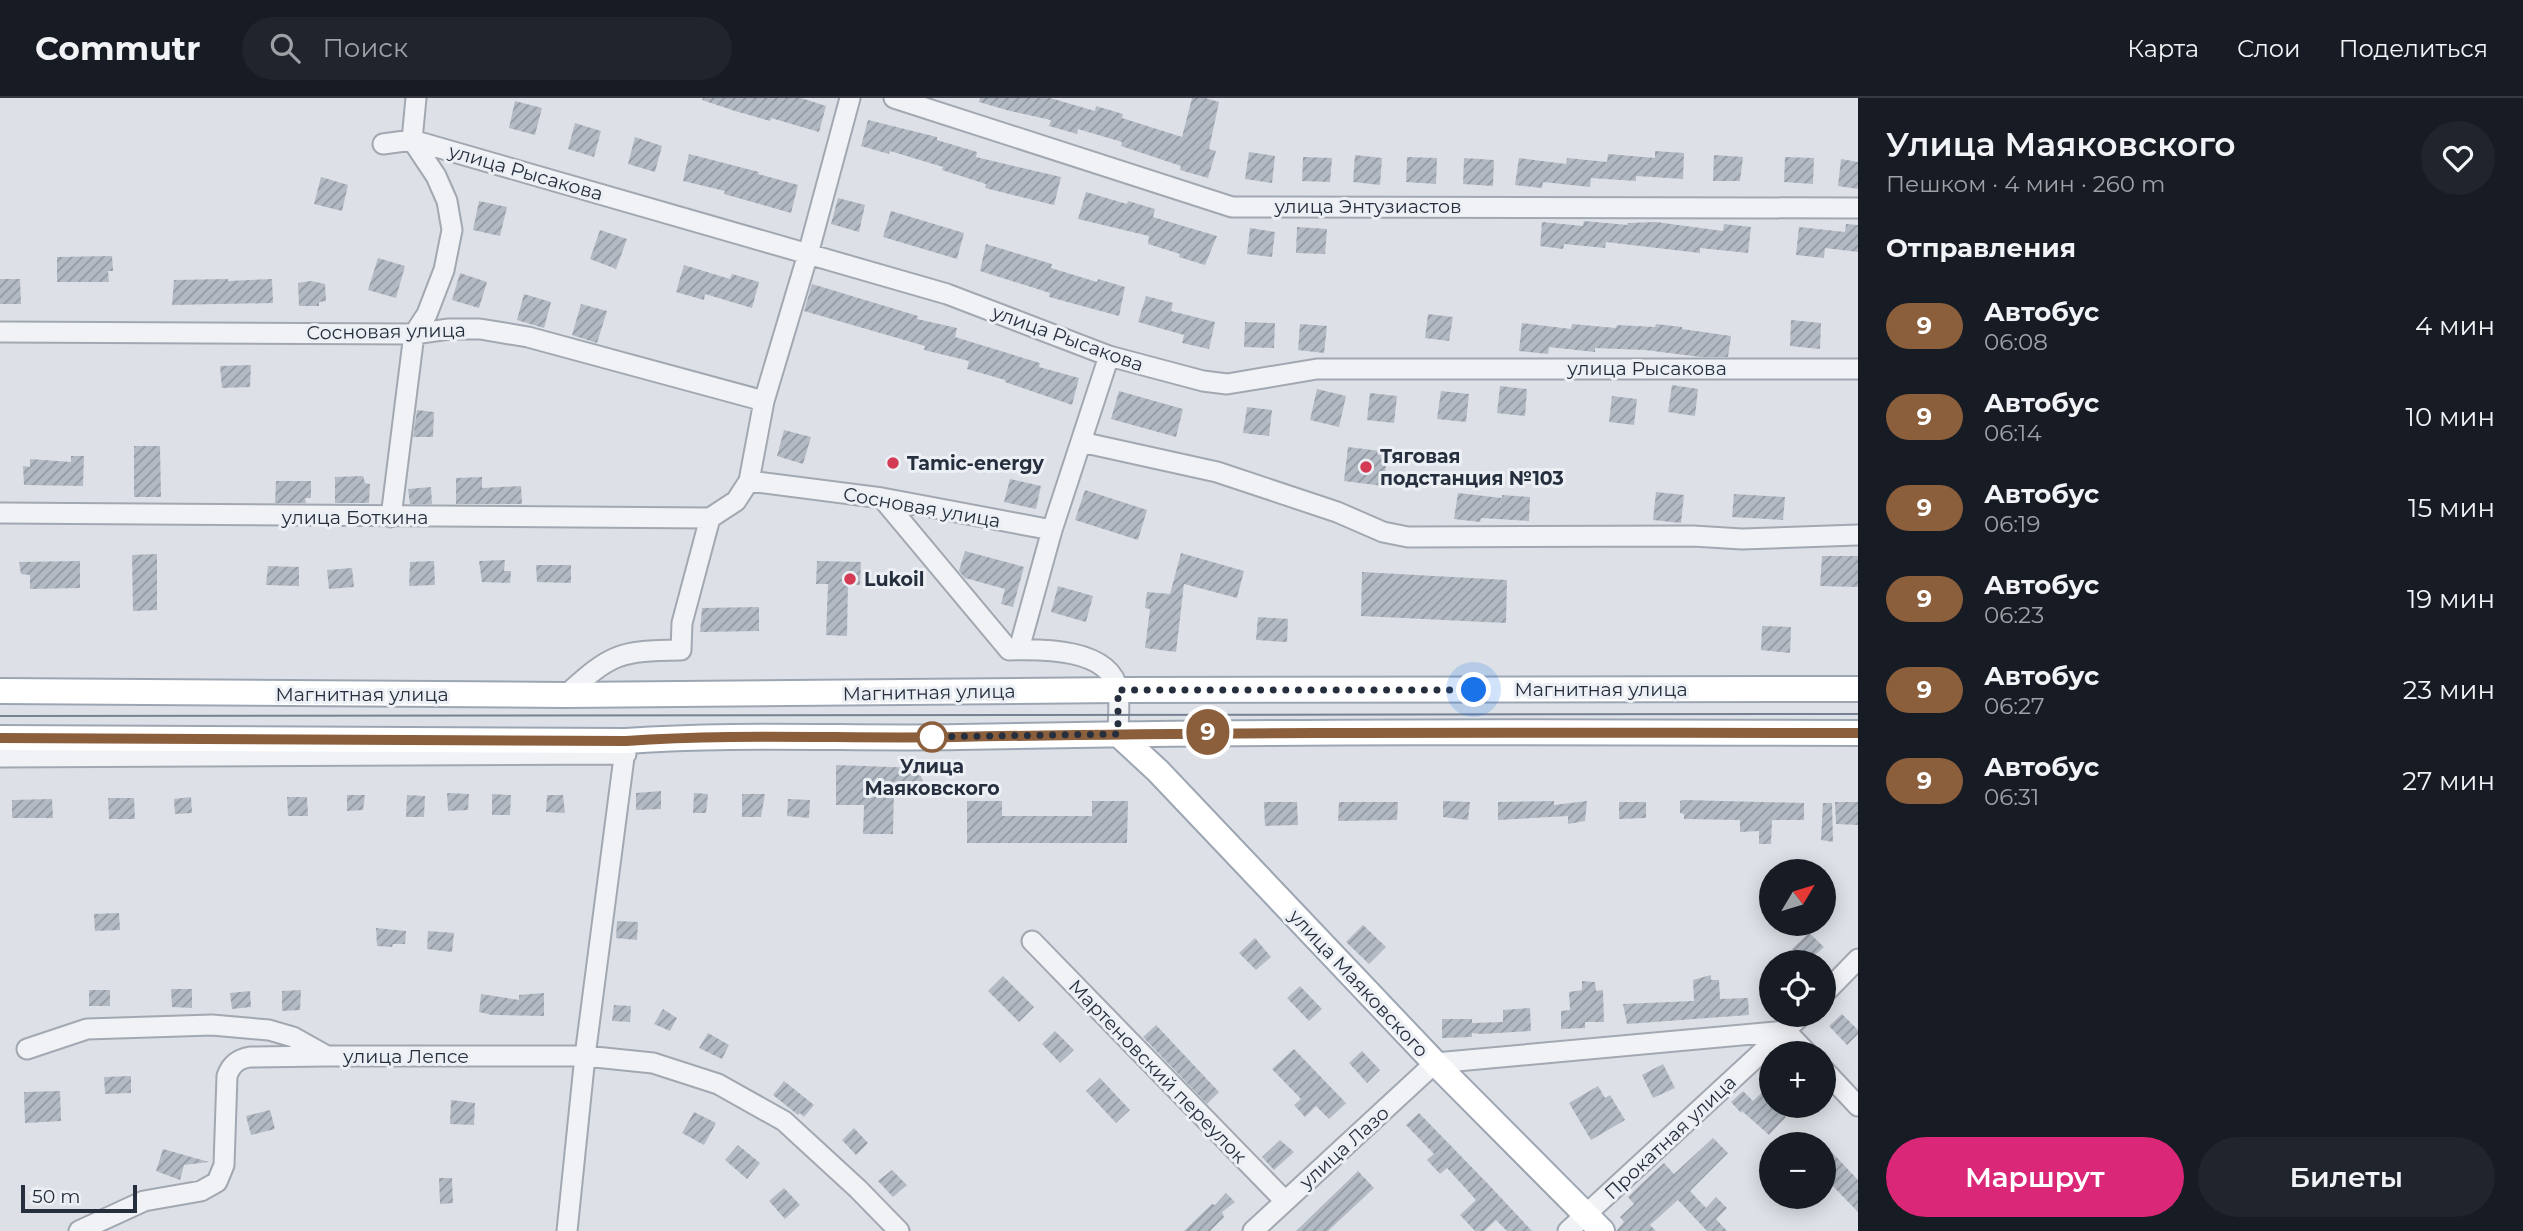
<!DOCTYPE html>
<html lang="ru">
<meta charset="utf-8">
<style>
body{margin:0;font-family:Montserrat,sans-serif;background:#20242c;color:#f1f3f6;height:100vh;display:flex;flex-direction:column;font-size:26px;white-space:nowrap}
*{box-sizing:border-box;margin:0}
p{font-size:23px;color:#9ea1a6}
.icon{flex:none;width:38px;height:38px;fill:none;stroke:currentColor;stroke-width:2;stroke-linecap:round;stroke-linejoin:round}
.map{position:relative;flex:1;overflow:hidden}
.side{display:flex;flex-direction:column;background:#171b24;width:665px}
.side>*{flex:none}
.badge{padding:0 14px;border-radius:23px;font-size:24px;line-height:46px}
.needle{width:46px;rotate:52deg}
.fabs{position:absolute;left:1759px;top:761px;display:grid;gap:14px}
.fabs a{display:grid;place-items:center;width:77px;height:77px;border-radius:50%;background:#171b24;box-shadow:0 4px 18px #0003;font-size:35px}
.scale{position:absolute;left:21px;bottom:18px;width:116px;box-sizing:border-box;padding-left:7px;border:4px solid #262f3e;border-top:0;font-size:19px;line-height:24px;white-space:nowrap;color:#262f3e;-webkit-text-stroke:5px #ecf0f5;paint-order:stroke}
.you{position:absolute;width:35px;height:35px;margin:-18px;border:5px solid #fff;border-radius:50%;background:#1a73e8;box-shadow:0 0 0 10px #1a73e833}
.map>.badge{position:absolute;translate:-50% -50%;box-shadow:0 0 0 4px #fff}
h2{padding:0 28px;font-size:26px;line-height:63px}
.round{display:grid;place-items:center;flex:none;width:74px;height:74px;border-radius:37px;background:#20242c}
.summary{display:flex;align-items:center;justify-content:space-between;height:119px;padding:0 28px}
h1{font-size:33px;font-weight:600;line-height:52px}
.cta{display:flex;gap:14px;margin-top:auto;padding:14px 28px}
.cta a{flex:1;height:80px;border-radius:42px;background:#db2777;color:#fff;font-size:28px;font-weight:600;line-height:80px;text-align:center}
.cta a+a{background:#20242c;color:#f1f3f6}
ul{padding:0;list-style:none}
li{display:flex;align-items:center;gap:21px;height:91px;padding:0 28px}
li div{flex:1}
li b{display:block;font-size:26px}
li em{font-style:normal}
li .badge{min-width:77px;font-weight:700;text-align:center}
header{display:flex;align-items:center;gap:42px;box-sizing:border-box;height:98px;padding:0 35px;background:#171b24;border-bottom:2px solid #363941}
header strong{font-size:33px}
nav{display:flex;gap:38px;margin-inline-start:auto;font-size:24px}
.search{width:490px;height:63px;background:#20242c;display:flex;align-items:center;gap:18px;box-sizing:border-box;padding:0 24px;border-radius:38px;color:#9ea1a6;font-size:26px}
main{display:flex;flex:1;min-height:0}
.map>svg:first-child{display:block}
</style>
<header>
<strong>Commutr</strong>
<div class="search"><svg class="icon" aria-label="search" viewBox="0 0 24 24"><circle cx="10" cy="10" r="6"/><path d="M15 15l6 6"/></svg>Поиск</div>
<nav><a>Карта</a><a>Слои</a><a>Поделиться</a></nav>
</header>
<main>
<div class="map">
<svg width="1858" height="1133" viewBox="0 0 1858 1133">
<defs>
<pattern id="building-hatch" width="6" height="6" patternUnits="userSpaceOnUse" patternTransform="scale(1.75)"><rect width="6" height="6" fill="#b4bac4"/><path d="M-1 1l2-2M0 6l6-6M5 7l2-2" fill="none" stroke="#9298a1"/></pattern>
</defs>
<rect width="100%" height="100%" fill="#dde1e7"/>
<path fill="url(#building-hatch)" d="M703,0H801L826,8L819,34L771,20L770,23L735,13L702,2Z
M980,0H1050L1095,13L1096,8L1123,16L1122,20L1182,39L1192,0H1205L1219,4L1209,51L1216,53L1208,80L1180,72L1181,68L1121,48L1122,44L1078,31L1077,36L1049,28L1051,22L1010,13L979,4Z
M515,3L542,10L535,37L509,30Z
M868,22L937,39V42L977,54L976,59L1061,79L1054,107L985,90L986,86L942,72L943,69L890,53L889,56L861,48Z
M575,25L601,33L594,59L568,51Z
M635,39L662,48L655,74L628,66Z
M1655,53L1684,55L1683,81L1636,78V83L1591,80L1590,89L1543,84L1542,90L1515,87L1519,60L1566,66L1567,60L1607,64L1608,56L1655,60Z
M1249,54L1275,58L1272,85L1245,81Z
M689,56L759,74L758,76L798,87L791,115L724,96L725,93L683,83Z
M1355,57L1382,60L1380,87L1353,84Z
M1714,57L1743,59L1740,83H1713Z
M1303,59L1332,60L1330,84L1302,83Z
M1407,59L1437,60L1436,86L1406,84Z
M1785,59L1814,60L1813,86L1784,84Z
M1464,60L1494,62L1493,88L1463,86Z
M1841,61L1858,64V91L1838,88Z
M321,79L348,87L342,113L314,106Z
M1086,94L1127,106L1128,103L1155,111L1153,119L1217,138L1205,167L1179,159L1180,156L1148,146L1149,138L1078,121Z
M838,100L865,107L859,134L831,126Z
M479,103L507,109L500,138L473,132Z
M891,113L964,135L957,161L883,139Z
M1584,123L1628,127V125L1656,124L1723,133L1724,126L1751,129L1748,155L1700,150V155L1606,144L1605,150L1564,146L1563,151L1540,148L1542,124L1583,128Z
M1846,126L1858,127V154L1825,150L1824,160L1796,157L1799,129L1845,134Z
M1297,129L1327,131L1325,156L1296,155Z
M1250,130L1275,134L1272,159L1247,156Z
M600,132L627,141L616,171L590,161Z
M986,146L1052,166L1051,170L1097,184L1098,181L1125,189L1119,218L1049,199L1050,195L980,173Z
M112,158L113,173H108L109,184H57V159Z
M378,160L405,168L396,200L368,192Z
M684,167L730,181L732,176L759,184L752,210L705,196L704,202L676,194Z
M460,175L487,184L479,210L452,202Z
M0,181H20L21,206H0Z
M228,181V183L272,181L273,205L172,207L174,182Z
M311,183L325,186L326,203L319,204V208H299L298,185Z
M812,186L918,218L917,221L957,230L955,239L1040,265L1039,269L1079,280L1072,307L1005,284V282L967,271L969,263L924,252L925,248L804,213Z
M524,196L551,204L544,230L517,222Z
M1146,198L1173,205L1171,213L1215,224L1209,251L1182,245L1184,237L1138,224Z
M581,206L607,213L597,245L572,237Z
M1428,216L1453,219L1449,243L1425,240Z
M1791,222L1821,225L1820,251L1790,248Z
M1245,224L1275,225L1274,250L1244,249Z
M1522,225L1571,231L1572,226L1616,230L1617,227L1655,229L1656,226L1682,229V231L1731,238L1728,259H1701L1645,252L1595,250V254L1549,249L1548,256L1519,253Z
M1300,226L1327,228L1324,255L1298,252Z
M251,267L250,289L222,290L220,268Z
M1672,287L1698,291L1695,318L1668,314Z
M1500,288L1527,291L1525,318L1497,315Z
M1317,291L1346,298L1339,329L1310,322Z
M1119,293L1183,311L1176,339L1111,321Z
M1441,293L1469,296L1466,324L1437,321Z
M1370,295L1397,298L1394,325L1367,322Z
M1612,298L1637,301L1634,327L1609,324Z
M1247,309L1272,312L1269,338L1243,335Z
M417,312L434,314L433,339H413Z
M784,332L811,339L803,366L777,358Z
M134,348H160L161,399H134Z
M1348,349L1388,354L1383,388L1344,383Z
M71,358H84L83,388L24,387L23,368L30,369V361L71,364Z
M363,378L365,385L370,386L369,405H335V379Z
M482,379V390L521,388L522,406H456V380Z
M1010,381L1041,388L1036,411L1004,404Z
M276,383H311V400H305L306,405H275Z
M431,389L432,406H410L408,391Z
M1085,392L1147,412L1138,442L1075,422Z
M1656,394L1684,397L1681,425L1653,422Z
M1458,395L1502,400V397L1530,399L1529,423L1481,420L1480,424L1454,421Z
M1734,396L1785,399L1783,422L1732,419Z
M965,453L1024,469L1013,509L1001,506L1005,491L965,480L959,473Z
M1181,455L1244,473L1237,500L1184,486L1176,554L1145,550L1150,511L1145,510L1147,494L1170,496Z
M157,456V512L133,513L132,457Z
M1822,458H1858V489L1820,488Z
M505,462L504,473H511L510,485L482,484L479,463Z
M80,463V490L30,491V477L21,476L19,464Z
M434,463L435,487L409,488L410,464Z
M817,463L861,464L860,487L848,486L847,538L826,537L828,486H816Z
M536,467H571V485L537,484Z
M268,468L299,469V488L266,487Z
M352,470L354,489L329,491L327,472Z
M1362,474L1507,482L1506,525L1361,518Z
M1058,488L1093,498L1086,524L1051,514Z
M759,509V533L700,534L702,510Z
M1258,519L1288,521L1287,544L1256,542Z
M1762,528L1791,529L1790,555L1761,552Z
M836,667L918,670L926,691L894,690L893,736H863L864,707H836Z
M661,693V711L636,712V695Z
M447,695L469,696L468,712L448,713Z
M694,695L708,696L706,715H693Z
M492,696L511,697L510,717H492Z
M742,696H765L761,719H742Z
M347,697H365L363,712L347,713Z
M407,697L425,698L424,719H406Z
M547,697H563L565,715L546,714Z
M191,699L192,715L175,716L174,701Z
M287,699H307L308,718H288Z
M108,700H134L135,721H109Z
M52,701L53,720H12V702Z
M788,701L810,702L809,720L787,718Z
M1684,702L1804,705V722H1772L1771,746H1759V733L1740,734V722L1684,721V716L1680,715V703Z
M967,703H1002V718H1092V703H1128L1127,745H967Z
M1443,703L1470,704L1468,722L1443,719Z
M1554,703V707L1587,703L1585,723L1568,726V718L1498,722V704Z
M1264,704H1297L1298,727L1265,728Z
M1339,704H1398L1397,722L1338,723Z
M1619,704H1646V720L1619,721Z
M1835,704H1858V727L1836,726Z
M1823,705H1832L1833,744L1821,742Z
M119,815L120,832L95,833L94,816Z
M617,823L638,824L637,842L616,840Z
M1363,827L1386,849L1369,866L1346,844Z
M376,830L406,833L405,846H393L392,849L377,848Z
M428,833L454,835L452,854L427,851Z
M1809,835L1824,849L1807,864H1791L1797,857L1792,851Z
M1255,840L1271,859L1256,872L1239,855Z
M1711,877V882H1719L1720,901L1748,900L1749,917L1627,926L1623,906L1694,903L1693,882Z
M1003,878L1034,909L1019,924L988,893Z
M1582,883L1595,884L1596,893L1603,892L1604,924H1585V930L1561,931V913L1570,912L1569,894L1582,892Z
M1300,888L1322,911L1309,923L1287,900Z
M171,891H192V910L172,909Z
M89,892H110V908H89Z
M301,892L300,912L282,913V893Z
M250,893L251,909L232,911L230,895Z
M544,895V918L492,917L479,914L481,896L519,902V897Z
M614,907L631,908L630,924L612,923Z
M1530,910L1531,933L1482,936L1472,935V939L1442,940V921H1472V925L1503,924V912Z
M663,911L677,920L670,933L654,926Z
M1842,916L1858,932V936L1847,947L1829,928Z
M1156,927L1219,994L1207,1006L1143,939Z
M1055,933L1074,952L1060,965L1042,946Z
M708,935L729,947L722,961L699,950Z
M1294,951L1346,1005L1329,1021L1316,1008L1305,1019L1294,1007L1301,1001L1272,971Z
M1362,953L1380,972L1367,985L1349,965Z
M1663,966L1675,990L1653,1000L1642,977Z
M131,978V995L105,996L104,979Z
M1100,980L1130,1012L1116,1025L1086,993Z
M784,983L814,1007L804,1019L800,1015L798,1017L773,997Z
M1771,986V1008H1775L1786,1019L1769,1037L1742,1013L1741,1015L1731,1004L1743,993L1753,1003Z
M1598,988L1605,1000L1610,997L1625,1022L1591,1042L1569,1005Z
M60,993L61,1023L25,1025L24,994Z
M451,1002L475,1005L474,1027L450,1026Z
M270,1012L275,1031L251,1037L246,1018Z
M694,1014L716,1025L704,1047L682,1035Z
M1419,1015L1490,1088L1532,1133H1507L1496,1122L1484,1133H1475L1460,1117L1476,1102L1447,1070L1440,1076L1427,1062L1434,1056L1406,1027Z
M854,1030L868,1045L856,1057L842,1042Z
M1713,1040L1728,1055L1690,1093L1706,1110L1716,1099L1727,1110L1716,1121L1727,1133H1707L1678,1102L1650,1127L1656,1133H1616L1624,1124L1620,1119L1634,1106L1628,1099L1640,1087L1664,1065L1674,1076Z
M1280,1042L1294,1054L1274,1072L1262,1059Z
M1824,1046L1858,1082V1114L1824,1079Z
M738,1047L760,1065L747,1081L725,1062Z
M163,1051L209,1064L184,1067L180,1082L156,1073Z
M892,1072L907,1087L893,1099L878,1083Z
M1358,1073L1374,1090L1328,1133H1296Z
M439,1080H452L453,1105L440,1106Z
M784,1090L800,1107L785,1121L769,1103Z
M1226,1095L1235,1104L1222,1114L1224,1119L1210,1133H1184L1212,1106L1215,1107Z"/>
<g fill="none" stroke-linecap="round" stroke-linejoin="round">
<defs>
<path id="minor" d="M894,0L1232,109L1858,110
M383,46L412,42L947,196L1109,258L1203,283L1227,286L1317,271H1858
M0,234L414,236L449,231H480L528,239L764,303
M1081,344L1217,374L1337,414L1383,434L1408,439L1693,438L1742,441L1858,437
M749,383L882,400L1052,432
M882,400L1009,552C1042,551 1110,550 1118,592C1120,606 1118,622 1118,636
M0,415L710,420
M391,419L414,236L427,216L444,172L452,132L447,103L436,78L412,42L416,0
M1019,551L1052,432L1109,258
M566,597C612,555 619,553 681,552L682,525L710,420L736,403L749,383L764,303L808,156L850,0
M0,659L626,656
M1032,843L1285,1103
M1824,896L1858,861
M27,951L87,931L212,927L269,932L293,939L327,958H585L653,965L718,986L784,1023L858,1091L899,1133
M1824,972L1858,1008
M79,1133L144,1103L201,1093L217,1084L224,1067L227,978C231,966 238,961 250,959L326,958
M567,1133L585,958L626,644
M1253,1133L1435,965L1786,933L1808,956
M1568,1133L1802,917"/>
<path id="major" d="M0,593L566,597L1118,592L1858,591
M1118,636L1158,673L1435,965L1602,1133
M0,640L626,643C737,635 849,641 960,639C1260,633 1559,634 1858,635"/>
</defs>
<use href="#minor" stroke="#a2a8b1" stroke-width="23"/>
<use href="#major" stroke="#9ca6b3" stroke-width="28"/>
<use href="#minor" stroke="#f0f2f6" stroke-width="19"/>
<use href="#major" stroke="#fff" stroke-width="24"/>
<path stroke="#768191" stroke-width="2" d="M0,618L1858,616"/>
</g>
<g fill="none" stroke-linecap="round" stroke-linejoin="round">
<defs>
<path id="line" d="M0,640L626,643C735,635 845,641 954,639C1255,633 1557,635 1858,635"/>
</defs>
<use href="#line" stroke="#fff" stroke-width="16"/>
<use href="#line" stroke="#8b5e3c" stroke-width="10"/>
<path stroke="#262f3e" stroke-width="7" stroke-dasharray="0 12.6" d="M932,639H923L1118,636V592H1474"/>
</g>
<g fill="#d33b55" stroke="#ecf0f5" stroke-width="2.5">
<circle cx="893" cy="365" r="7"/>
<circle cx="1366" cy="369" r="7"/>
<circle cx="850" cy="481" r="7"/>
</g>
<circle fill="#fff" stroke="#8b5e3c" stroke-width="3.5" cx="932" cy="639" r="14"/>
<g text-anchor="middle" stroke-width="6" stroke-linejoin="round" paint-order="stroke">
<g font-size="19" fill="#262f3e" stroke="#ecf0f5">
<text transform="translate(526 74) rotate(16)" y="7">улица Рысакова</text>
<text x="1368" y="115">улица Энтузиастов</text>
<text transform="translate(386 233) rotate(-1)" y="7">Сосновая улица</text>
<text transform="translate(1068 240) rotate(20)" y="7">улица Рысакова</text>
<text x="1647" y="277">улица Рысакова</text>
<text transform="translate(922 409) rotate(10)" y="7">Сосновая улица</text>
<text x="355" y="426">улица Боткина</text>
<text x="1601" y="598">Магнитная улица</text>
<text transform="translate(929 594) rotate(-1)" y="7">Магнитная улица</text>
<text x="362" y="603">Магнитная улица</text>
<text transform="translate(1359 885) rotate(47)" y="7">улица Маяковского</text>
<text x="406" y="965">улица Лепсе</text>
<text transform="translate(1158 973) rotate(46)" y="7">Мартеновский переулок</text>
<text transform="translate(1670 1039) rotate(-43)" y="7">Прокатная улица</text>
<text transform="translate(1344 1049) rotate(-42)" y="7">улица Лазо</text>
</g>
<g font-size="19" font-weight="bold" fill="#262f3e" stroke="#ecf0f5" text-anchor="start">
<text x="1380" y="365">Тяговая<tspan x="1380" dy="22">подстанция №103</tspan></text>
<text x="907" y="372">Tamic-energy</text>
<text x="864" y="488">Lukoil</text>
</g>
<g font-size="19" font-weight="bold" fill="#262f3e" stroke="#ecf0f5">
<text x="932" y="675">Улица<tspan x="932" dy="22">Маяковского</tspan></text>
</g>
</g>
</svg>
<div class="fabs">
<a><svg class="needle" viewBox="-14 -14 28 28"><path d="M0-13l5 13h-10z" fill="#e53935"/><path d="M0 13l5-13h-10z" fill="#9ea1a6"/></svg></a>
<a><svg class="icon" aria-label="locate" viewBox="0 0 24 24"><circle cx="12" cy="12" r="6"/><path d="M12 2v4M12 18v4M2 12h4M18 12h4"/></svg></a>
<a>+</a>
<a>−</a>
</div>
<div class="scale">50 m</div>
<div class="you" style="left:1474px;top:592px"></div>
<b class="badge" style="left:1208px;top:634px;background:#8b5e3c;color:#fff">9</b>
</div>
<section class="side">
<div class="summary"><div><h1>Улица Маяковского</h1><p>Пешком · 4 мин · 260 m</p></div><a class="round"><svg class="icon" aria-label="heart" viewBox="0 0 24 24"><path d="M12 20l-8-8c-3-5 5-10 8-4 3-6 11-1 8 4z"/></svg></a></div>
<h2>Отправления</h2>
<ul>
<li><span class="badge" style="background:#8b5e3c;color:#fff">9</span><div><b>Автобус</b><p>06:08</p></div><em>4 мин</em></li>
<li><span class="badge" style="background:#8b5e3c;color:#fff">9</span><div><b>Автобус</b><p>06:14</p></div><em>10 мин</em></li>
<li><span class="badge" style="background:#8b5e3c;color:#fff">9</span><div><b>Автобус</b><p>06:19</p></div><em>15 мин</em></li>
<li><span class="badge" style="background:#8b5e3c;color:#fff">9</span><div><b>Автобус</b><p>06:23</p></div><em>19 мин</em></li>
<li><span class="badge" style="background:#8b5e3c;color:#fff">9</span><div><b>Автобус</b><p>06:27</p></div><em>23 мин</em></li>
<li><span class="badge" style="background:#8b5e3c;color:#fff">9</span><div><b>Автобус</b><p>06:31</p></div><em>27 мин</em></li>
</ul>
<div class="cta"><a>Маршрут</a><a>Билеты</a></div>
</section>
</main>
